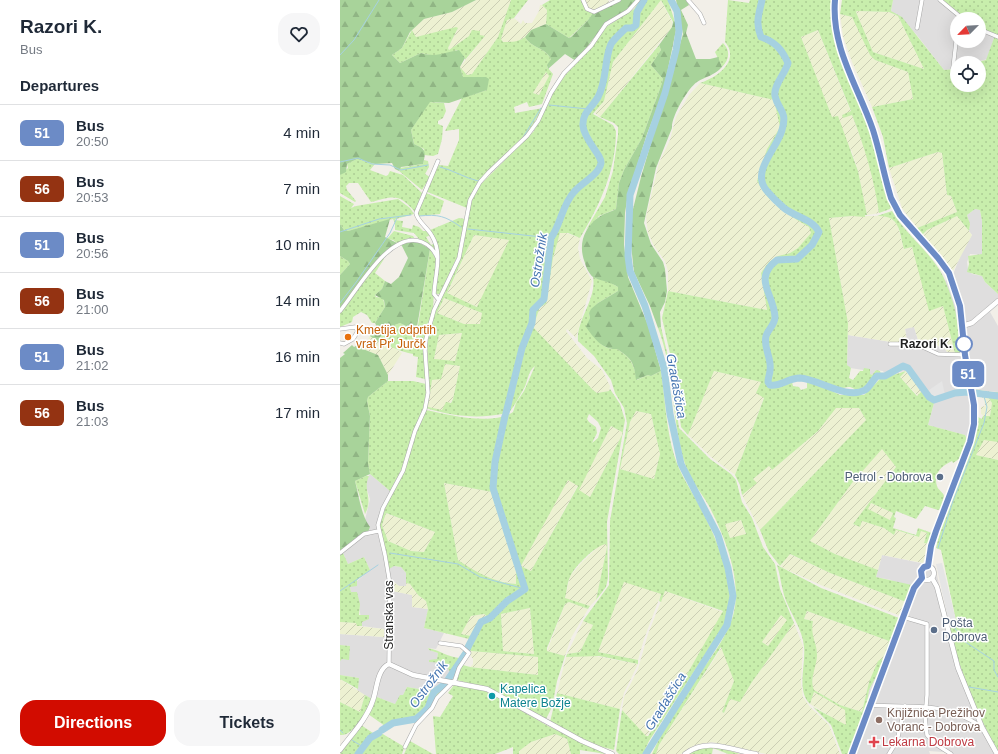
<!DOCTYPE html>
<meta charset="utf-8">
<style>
body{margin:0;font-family:Helvetica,sans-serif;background:#f6f6f7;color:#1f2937;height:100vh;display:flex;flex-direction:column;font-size:15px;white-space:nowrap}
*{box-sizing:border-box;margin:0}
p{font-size:13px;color:#747a83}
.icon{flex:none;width:22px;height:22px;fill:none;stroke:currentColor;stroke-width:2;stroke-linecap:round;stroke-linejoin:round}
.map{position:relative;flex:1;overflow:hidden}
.panel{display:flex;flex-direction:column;background:#fff;width:340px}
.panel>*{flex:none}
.badge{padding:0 8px;border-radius:6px;font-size:14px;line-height:26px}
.needle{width:26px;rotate:246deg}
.buttons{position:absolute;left:610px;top:12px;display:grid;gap:8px}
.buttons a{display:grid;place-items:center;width:36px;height:36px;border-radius:50%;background:#fff;box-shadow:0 4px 16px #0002;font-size:20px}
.map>.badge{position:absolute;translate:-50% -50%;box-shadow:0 0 0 2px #fff}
h2{padding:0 20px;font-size:15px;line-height:36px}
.round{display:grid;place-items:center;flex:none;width:42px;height:42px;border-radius:16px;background:#f6f6f7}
.summary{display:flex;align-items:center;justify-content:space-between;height:68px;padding:0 20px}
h1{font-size:19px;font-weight:700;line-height:30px}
.primary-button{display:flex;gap:8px;margin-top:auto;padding:8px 20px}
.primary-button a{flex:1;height:46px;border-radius:16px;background:#d20c00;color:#fff;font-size:16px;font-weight:700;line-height:46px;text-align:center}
.primary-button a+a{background:#f6f6f7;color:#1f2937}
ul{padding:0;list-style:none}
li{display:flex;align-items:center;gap:12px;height:56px;padding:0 20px;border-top:1px solid #e0e1e3}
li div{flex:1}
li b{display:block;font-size:15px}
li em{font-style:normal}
li .badge{min-width:44px;font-weight:700;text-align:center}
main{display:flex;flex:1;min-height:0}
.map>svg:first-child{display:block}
</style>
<main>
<section class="panel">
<div class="summary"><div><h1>Razori K.</h1><p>Bus</p></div><a class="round"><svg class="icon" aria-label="heart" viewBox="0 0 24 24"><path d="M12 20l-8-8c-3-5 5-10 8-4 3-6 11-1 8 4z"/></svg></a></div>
<h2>Departures</h2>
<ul>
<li><span class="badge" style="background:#6c8bc6;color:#fff">51</span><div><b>Bus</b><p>20:50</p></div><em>4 min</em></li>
<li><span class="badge" style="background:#943312;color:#fff">56</span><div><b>Bus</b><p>20:53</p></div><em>7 min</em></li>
<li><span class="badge" style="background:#6c8bc6;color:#fff">51</span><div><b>Bus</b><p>20:56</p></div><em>10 min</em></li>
<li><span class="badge" style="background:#943312;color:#fff">56</span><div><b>Bus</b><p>21:00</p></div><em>14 min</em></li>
<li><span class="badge" style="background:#6c8bc6;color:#fff">51</span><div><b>Bus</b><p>21:02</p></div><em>16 min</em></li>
<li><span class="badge" style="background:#943312;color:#fff">56</span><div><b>Bus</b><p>21:03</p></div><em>17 min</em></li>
</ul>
<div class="primary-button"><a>Directions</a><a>Tickets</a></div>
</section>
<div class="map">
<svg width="658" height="754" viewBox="0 0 658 754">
<defs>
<pattern id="farmland-furrows" width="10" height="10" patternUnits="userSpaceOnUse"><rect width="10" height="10" fill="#edf1d2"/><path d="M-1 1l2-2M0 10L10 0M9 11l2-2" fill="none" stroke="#cbceb4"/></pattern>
<pattern id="grass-dots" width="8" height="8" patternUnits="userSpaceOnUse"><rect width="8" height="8" fill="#c8eeac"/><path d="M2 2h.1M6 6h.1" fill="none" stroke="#accc94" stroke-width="1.8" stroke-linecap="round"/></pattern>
<pattern id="forest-firs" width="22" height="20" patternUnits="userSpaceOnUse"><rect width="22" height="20" fill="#a8d39a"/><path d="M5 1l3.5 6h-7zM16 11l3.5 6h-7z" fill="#90b584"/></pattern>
</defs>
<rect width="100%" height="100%" fill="#f2efe8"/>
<path fill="#dfdede" d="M553,0H602L627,19H617V41H639V28L653,34L654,38L647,59L632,63H617V69L604,70L576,34L551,11Z
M635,209L640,210L642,221V255L630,254L627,262L628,269L632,274L642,276L645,282L658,294V305L650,312L658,326V392L635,390L638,417L634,440L627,438L625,435L588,425L594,403L589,401L583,389L566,371L560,372L547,378L543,371L536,370L532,375L529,374L530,371L510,368L507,365L508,335L551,342L567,341L565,328L574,327L579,343L591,350L593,345L604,348L607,352L611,354L618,344L617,319L605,281L614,272L623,249L632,235L629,231L630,224L627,215Z
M30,474L50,491L41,537L47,552L49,568L54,566L61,567L66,573V586H59L51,579L52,591L72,595V607L88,609L84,628L104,633L96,649L88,648L89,650L98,653L97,659L89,662H105L111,674L104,683L91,691L67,687L63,695L55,704L37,697L35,701L17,691L19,678L0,675V661L10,646L0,645V634L43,637L44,629L22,626L17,592H11L10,587L30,570L24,557L8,564L3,553L30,527L25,520L30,499L25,483Z
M542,555L595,566L609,629L658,754H608L603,752L589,751L590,754H509L527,703L529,690L539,671L568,594L569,590L551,580L536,577Z"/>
<path fill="url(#farmland-furrows)" d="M136,0H171L158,37L132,74L127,75L120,67L145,36H129L109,50L108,48L118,29L76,37L72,30L84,19L112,12Z
M244,0H268L269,2L255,11L248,9Z
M321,0L332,22V27L260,117L255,113L264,101L273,62Z
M200,5H202L207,10L206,24L191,30L185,37L176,42H163L161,39L167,20L174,18L181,24L183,20L185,23H192L199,11Z
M517,11L549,12L558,16L584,69L533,52L516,12Z
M500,14L512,17L535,60L568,72L573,99L532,107L512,62L503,36Z
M478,30L511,112L502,115H512L527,155L534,182L539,213L527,215L518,171L512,152L492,118L461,37Z
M206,71L210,75L199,95L193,93Z
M360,83L434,100L437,107L440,127L427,149L417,181L433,203L470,227L472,233L458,248L450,253L438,256L425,300L427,310L328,291V271L325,261L314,246L308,233L306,217L319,163L330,140L336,117L349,95Z
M598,152L602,153L607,195L611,196L617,212L577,228L562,208L549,168Z
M512,216H548L557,224L564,249L572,247L576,260L598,306L603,305L615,353L607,352L604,348L596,345H593L591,350L579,343L574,327L565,329L567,342H551L508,335V323L489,218Z
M617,216L632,235L612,273L602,256L582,235L587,230Z
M223,232L240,238L238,248L240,259L252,281L236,338L227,329L226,331L247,358L262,370L270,386L269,391L257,393L253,390L193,327L200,307L206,304L213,258L220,233Z
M134,235L169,240L138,307L107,294Z
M104,298L142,313L141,324H124L97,313Z
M122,333L115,361L94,360L99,335Z
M30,336L38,342L52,346L62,353L48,375L38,355L23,349L21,343H26Z
M105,364L120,366L113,399L102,411L87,407L92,380Z
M374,371L421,382L424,397L395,475L371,457L348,435Z
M566,371L583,390L578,396L560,377Z
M635,389L653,392L650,394L649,399L652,403L650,416L645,417L641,414V407L645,406L644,399L640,395L636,396Z
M496,407L519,408L526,420L420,530L402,495L416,483L413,479L429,466L432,470L478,431Z
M296,411L311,414L320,454L314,479L280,469L290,422Z
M271,426L282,432V435L250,497L238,490Z
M647,439L658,442V460L636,455L644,440Z
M542,448L556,467L513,524L520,527L522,521L544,528L554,535L556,530L578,537L581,530L587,533L584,543L589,544L583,563L542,555L538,570L495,554L470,541L512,483Z
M228,479L238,485L191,571L181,566Z
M104,483L152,492L176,567V584L156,580L138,574L118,560Z
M531,503L553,513L550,520L527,509Z
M45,513L95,532L84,552L71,551L48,541L42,525Z
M401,520L406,535L390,538L384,524Z
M261,544H267V547L256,600L250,606L225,599L230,576L242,562Z
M449,554L490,573L566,602L561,614L558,615L483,586L443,568L441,566Z
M50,579L59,586H66V583L70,584L78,595L86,601L88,609L72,607V595L52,591Z
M284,581L321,594L304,639L298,660L258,652Z
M325,591L383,612L338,690L306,737L282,710L284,697L298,669L308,634Z
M229,602L248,609L231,638L225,656L207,651L225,604Z
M190,608L194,654L163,651L161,614Z
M467,611L549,641L543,658L529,682L522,712L500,705L474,690L472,687L473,672L477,656L475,642L471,632L473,621L464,619Z
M144,614L148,617L141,620L131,636L120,634L131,616Z
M441,615L448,620L428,646L422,642Z
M243,621L253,625L240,652L227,654Z
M0,622L17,623V626L44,629V637L0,634Z
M454,623L463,646L461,683L463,697L470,707L489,725L500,754H426L372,742L355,745L341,754H316L319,745L382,647L394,681L382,712L384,713L390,698L400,702L412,682Z
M131,651L198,657V675L130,667L133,664V659L130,655Z
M250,655L298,664L284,693L280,709L217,693L226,657Z
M0,679L25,695L20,712L0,702Z
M474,692L506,710V726L470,704Z
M215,734L227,739L231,754H179L178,751L191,742Z"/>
<path fill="url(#grass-dots)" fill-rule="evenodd" d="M171,0H188L174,18L167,20L161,39L163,42C172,42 178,42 185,37C191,48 205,47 211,59L207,67L213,74L202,104L189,107L187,102L174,107L175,113L203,108L187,134L147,173L127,208L85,191L99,165L108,166L119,140V129L105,131L122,98L147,90L143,78L123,77L120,67L127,75L132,74L158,37ZM206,72L209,76L199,95L193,93Z
M210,0H242L245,9L253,13L248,20L229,38L206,24L207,10L202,5Z
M300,0H321L273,62L264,101L253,114L273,125L276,131C276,170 260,205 240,238L228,233H220L213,258L206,304L200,307L193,327L253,390L257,393L269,391L270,389L280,404L285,420L267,522L268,578L266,587L256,600L267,547L266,544C256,545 234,567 230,577C227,583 227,592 225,598L250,606L248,609L229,602L225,604L207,648V651L225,656L217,681L212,707L206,719L153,690L117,680L116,676L123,665L130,667L198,675V657L131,651L125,646L129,639L84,628L88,609L86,601L78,595L70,584L66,583V573L61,567L54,566L49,569L39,524L48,501L66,468L76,431L86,410C110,415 151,426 173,412L176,403L184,391L195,366C187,372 188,383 183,390C181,394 172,410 170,411C168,414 165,413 162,414C137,419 111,416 86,408L89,392L87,340L95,310L122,253L130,203L141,184L194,131L214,90L227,73L244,56L266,27L294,9ZM134,235L169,240L137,307L107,293ZM104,298L142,313L140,324H124L97,313ZM122,333L115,361L94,359L99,335ZM105,364L120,366L113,399L111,403L106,402L102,410L88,407L92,380L101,379ZM249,414L258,422L261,428L258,438L252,443L257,433L256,427L249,422L247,419ZM271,426L282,432V435L250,497L239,490ZM228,480L238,486L191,571L181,566ZM104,483L152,492L176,567V584C154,582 137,573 118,560ZM46,513L95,532L84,552L71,551L48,541L42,525ZM190,608L194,654L163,651L161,614ZM144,614L148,617L141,620L131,636L121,634L131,616Z
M321,0H328L335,22H333Z
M388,0L409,3L410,0H493C492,8 491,16 492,24C494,58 514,88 527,119C537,144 543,172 547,199L551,207L550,209L539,213C534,179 525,148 512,115L503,118L502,115L511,111L478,30L461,37L492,117L498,116L518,171L527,215H525V217L512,216L489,218L508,323L507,365L511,368L509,378L513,380L520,371H523L524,368L530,369V374L532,375L536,370L540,371L541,374C531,376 531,386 522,390C516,392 515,388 510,387C506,387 499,389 494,389L492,391L500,395H524L540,379L566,371L560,377L577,396L583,390L589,401L594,403L588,425L625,435L627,439L619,459L613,463L612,461C601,466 593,474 597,486C598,490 603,492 604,496L601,509L598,510L585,506L576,519L556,511L554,517L556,518L553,528L576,535L578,528L592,533L589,544L584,543L587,533L581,531L579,537L556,530L554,535L544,528L522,521L520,527L513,524L556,467L542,449L512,483L470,541L495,554L538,570L536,577L572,585L569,590L566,602L490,573L450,554L440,566L429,552L420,530L526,420L519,408H496L478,431L432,470L429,466L413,479L417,483L402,495L400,485L395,475L424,398L416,393L421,382L374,371L348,435L341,427L333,367L322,318L328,291L427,310L421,273L428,263L438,256L450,253L458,248L471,233L469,227C449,215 428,203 417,181L427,149L440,127L434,100L360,83C376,78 401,61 385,42ZM456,380L467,382V388L461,390L459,387L453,386L452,382ZM531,503L553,513L550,520L528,509Z
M502,0H553L551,11L562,17L604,70L617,69V85H639V63H632L646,60L654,38H658V294L645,282L642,276L627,272L629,264L628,256L642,254V221L640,210L635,209L627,215L630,224L629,231L617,216L587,230L582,235L577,228L617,212L611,196L607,195L602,153L598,152L549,168L543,137L532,107L573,99L568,72L535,60L530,55L512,17L500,14ZM517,11L549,12L558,16L584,69L533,52L516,12Z
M602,0H658V36L639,28V19H627Z
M116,27L118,28L108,48L109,50L129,36L132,30L140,31V35L145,36L125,60V58L117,50C105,56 94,57 81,53L60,63L52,55L62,48L72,30L76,37Z
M383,43C391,51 389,60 382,67L375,52Z
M319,45L321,50L311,65L323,79L321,86L302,138L284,170L279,183L276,209L259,216L246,230L265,197L273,171L278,135V127L274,123L260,117Z
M89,102L104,103L106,111L103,118L98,121V124L103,126L102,139L98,154L93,156L84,155V149L74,144L71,130Z
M17,159L35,164L30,170L46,176L48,175L50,171L63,175L82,193L75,212C59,193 54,196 31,202L18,183H9L6,186L7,190L16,201L15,202L0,193V175L8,168L7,164Z
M84,160L88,161L89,167L85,174L90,177L82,190L59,171L60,168L83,164Z
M84,192L104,201L100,214L78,216L77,211Z
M0,196L14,204L11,208L16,206L58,199L70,208L74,214L56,219L55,220L63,221L62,227L72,229L73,225L79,227L83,231H88L91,235L86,237L91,245L95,243L96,252L79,239L74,233L55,230V223L53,219L8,231L4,230L0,224Z
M552,211C566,235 590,251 603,276C609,289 615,306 617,320C619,333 617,338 621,352L615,353L603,306L589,311L572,247L564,249C559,231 560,215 537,216Z
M119,218L125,219L119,253L100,294H97L95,292C98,270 104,249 90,230Z
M54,231L73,236L75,239L69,238L57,243L53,240L47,239Z
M90,249L96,259L93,308L86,334V378L85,379L76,377L78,357L73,356V354C60,352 51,346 38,342L44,329L60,323L72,329L76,338Z
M0,256L8,261L10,264L0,275Z
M43,257L44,259L35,273L45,281L42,289L35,295L36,297L43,298L45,307L35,323H32L27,315L21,312L13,317L12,322L0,327V313Z
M253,277L271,283L278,287V291L258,303L249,313L250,318L248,329C258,339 261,350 277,349C292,359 293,362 297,380L308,375L311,376L321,371C325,398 326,428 334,455C340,475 352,491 361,509C375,535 389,569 390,599C390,608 387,617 384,625L309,741L303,754H279L276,751L282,710L306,736H308L338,690L383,611L325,591L321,602L319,601L321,594L284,582L258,652L298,660V664L259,656L226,657L227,654L240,652L253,625L243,621L269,585L270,521L287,423L284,408L275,393L271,380L254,356L238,341C236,320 257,299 253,277ZM296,411L311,414L320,454L314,479L280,469L290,422Z
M321,327L331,369L339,428L370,459L391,474L396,480L402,502L412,518L423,547L435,564L440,589L454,623L412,682L400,702L390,699L384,713L382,712L394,681L381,647L319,745L316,754H312C323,729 342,699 358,676C371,657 386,638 393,616C403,581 385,537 369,506C361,492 350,480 345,464C331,419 335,372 318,328ZM401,520L406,534L390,538L385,524ZM441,615L447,620L428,646L422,642Z
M48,381H73L86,384L87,387L83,409L71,438L65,463L50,491L30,474L28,463L30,416L27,401L28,397Z
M653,392H658V442L644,440L636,455L658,460V751C636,713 621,672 609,629L617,625L601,550L596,548L600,531L634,440L638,417L642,419L643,416H650L652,403L648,397Z
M26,476H29C22,491 34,497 25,514L15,481Z
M3,553L8,564L24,557L30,570L17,580V586L10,587L11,592H17L20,604L19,615H29V619L22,622V626H17L16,623L0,622V555Z
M437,565L481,588L559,618L539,671L529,690L527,703L509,754H502L491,725L473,707L506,725L505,710L474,692L470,704C456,690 466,665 464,647C463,629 449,612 444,595C441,585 440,574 437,565ZM467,611L549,641L543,658L538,661L529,682L522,712L500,705L474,690C469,679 477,666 477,655C477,642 470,636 473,621L464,619Z
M0,645L10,646L9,660L2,659L0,661Z
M88,648C99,650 108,657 119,658L124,650L127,653L111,680H108L111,674L105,663L89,662V660L97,659L98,653L89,650Z
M0,675L19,678L18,689L0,679Z
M104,683L107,684L92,702L91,708L77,721L73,723L54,724L44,730L43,729L45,726L28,714L37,697L55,704L60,695H63L67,687L91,691Z
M114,685L143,690L151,694L150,697L152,698L154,695L208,726L266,754L240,750V754H231L227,739L215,734L191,742L179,751V754H173V747L155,754H96L93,716L100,717L113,696L108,693Z
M217,693L280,709L274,750L255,745L210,722Z
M25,695L32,699C27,709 14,737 0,735V702L20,712Z
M21,725L39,737L41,733L63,746L64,748L62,754H0Z
M70,741L93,754H64Z
M362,747H378L400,754H388L373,748L372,754H348Z"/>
<path fill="url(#forest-firs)" d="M0,0H136L112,12L84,19L70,32L62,48L52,55L60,63L81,53C98,58 104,52 119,50L125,58L120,67L123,77H146L149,79L147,90L109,103L90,102L71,130L74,144C84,149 87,149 83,164L61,167L59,171L55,169L52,163L35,164L17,159L7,164L6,172L0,175Z
M281,0H296L292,6L264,25L236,61L225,54L208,69L207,65L211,59C205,47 191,48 185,37L191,30L206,24L229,38L231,37L248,20L253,13Z
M336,0H346L349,5L341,10L348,25L346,33L356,59H370L378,57L382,67C374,76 366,76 357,82C348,88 331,117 332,128L316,168L304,223L311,244L323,262L325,269L327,291L325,302L320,312L321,327L318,328L310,306L294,272L291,245L292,213L301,177L343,34Z
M333,22H335L336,30L323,93L307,134L288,194L285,213L284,245L288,277L308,325L321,371L311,376L308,375L296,380C294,362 292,359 277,349C262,350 254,338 246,327L250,318L249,313L251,309L258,303L278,291V287C271,282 258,280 253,277C249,274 246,267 245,263C238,246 243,228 259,217C264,213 271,212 276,209L279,183L284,170L302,138L321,86L323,79L311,65L321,50L319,45L332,27Z
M50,219L45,237L57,243L39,257L0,308V275L10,264L8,261L0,256V224L4,230L8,231Z
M65,242H78L90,249L75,339L72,329L60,323L44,329L38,342L30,336L36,325L35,323L45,307L44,300L35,295L42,289L45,281L51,284L59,277L68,258L61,244Z
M21,343L23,349L38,355L48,375V381L28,397L27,401L30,416L28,463L30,474L15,481C19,496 21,515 30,527L28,532L0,555V358L5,354L3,353L12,345L14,347Z"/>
<path fill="#e5e5e5" d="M602,381L605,395L596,398L592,396L589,390Z
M602,563L617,625L610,628L596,564Z"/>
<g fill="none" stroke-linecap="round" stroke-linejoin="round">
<path stroke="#a6d1e1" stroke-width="1" d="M0,55L14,40L39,0
M209,105L248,109
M182,139L201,108
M0,162L18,158L32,164L50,165L61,170L88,165
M100,167C113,170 125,178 138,181L161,159
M79,216C99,214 105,216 121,227
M128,229L211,238
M0,232L39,219L71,215
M0,303L17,281L50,233L57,218
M598,548L613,501L644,423L647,407L643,393
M50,553L118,564L140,577L185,589
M0,591L38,565
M615,628L624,641L654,661V670L658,677
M629,687L658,692
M0,730L3,733
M12,740L23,747"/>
<path stroke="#a6d1e1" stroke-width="7" d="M422,0C419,14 415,23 421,37C436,42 442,50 448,63C445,74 433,86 435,96C438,111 448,110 442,130C437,149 410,172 427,191C432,197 438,203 444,208C455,217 473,219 479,232L472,245L457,259L437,260C412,279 434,294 435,317C435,325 428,329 426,336C423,348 432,358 430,370C430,374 428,377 428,382L430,385C440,387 448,378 460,378C478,379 507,400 525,390C530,387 532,381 537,376H545L563,366L568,368L589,397L594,400L615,393L627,392L658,396
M166,413L182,348L192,323L193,310L204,299L211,238C221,224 222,205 234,192C241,183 259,175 261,163C262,155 244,140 243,126C242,112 252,108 258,97C267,81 264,60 271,44C274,39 282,32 286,28H292L296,25L297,12L304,0
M127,649L141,622L150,618L167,601L185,589L153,488L155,462L165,416
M42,730L53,723L76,719L82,714L88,708L94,692L105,684L126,653
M18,754L30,738L39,733
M306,754L387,625L393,596L388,568L378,535L341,464L330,414L324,368L305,306L290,271L288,256L290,195L325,93L336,50L339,31L337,11L331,0"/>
<defs>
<path id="minor" d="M243,0L247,9L254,12L279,0
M348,0L360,14L364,23
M600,0L623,19
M577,28L582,0
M639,29L658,37
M613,68L617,33
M98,161L76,213C77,221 88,228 92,236C103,254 95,274 94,294L98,299
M0,311C17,291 50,229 82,242C89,245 94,250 97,257
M0,329L15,327L18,331L13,339L4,344L0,343
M550,344H576L598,354L625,355
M0,553L24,534L38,531
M563,617L587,624V695L585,717L587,735L597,745L611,754
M49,664L50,584L45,555L38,525L43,508L63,471L75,431L85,409L88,393L85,350L86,339L94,310L119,258L130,200L140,182L149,172L187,136L198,121L211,93L224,73L251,46L266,24L288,11L298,0
M530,705C575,709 600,699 642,727
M65,747L76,725L92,708L97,698L115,680L119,668L129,653L121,646L100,643
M549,754L557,741L565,706"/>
<path id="tertiary" d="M495,0C491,48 518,86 533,130C540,152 544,175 551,198C565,231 600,249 613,282C623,305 622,329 625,354C629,380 639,408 632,434C621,479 591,520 588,566
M622,326L632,323L658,301
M580 573a7 7 0 1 1 14 0a7 7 0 1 1-14 0Z
M592,578L597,587L618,668L642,727L657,754
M0,750C11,735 27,719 33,700C37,689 37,669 49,664L73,675L147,689L242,741L272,754
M345,754C367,737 391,750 416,754
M512,754L575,588L582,577"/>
</defs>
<use href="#minor" stroke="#a8a8a8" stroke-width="4.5"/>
<use href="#tertiary" stroke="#a8a8a8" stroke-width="5.5"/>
<use href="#minor" stroke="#fff" stroke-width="3.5"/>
<use href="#tertiary" stroke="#fff" stroke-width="4.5"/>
</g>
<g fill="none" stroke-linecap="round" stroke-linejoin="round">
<defs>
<path id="line" d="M495,0C491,48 518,86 533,130C540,152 544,175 551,198L560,215L598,258L609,273L620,306L625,355L634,405V424L630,442L596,531L591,546L588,566L584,567L581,571L582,578L574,588L512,754"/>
</defs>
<use href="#line" stroke="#fff" stroke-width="9"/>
<use href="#line" stroke="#6c8bc6" stroke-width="6"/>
</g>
<circle fill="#e8710a" stroke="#fff" stroke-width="1.5" cx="8" cy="337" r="4"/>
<circle fill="#fff" stroke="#6c8bc6" stroke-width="2" cx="624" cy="344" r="8"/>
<g fill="#5c6f8a" stroke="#fff" stroke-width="1.5">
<circle cx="600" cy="477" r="4"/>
<circle cx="594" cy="630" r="4"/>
</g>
<circle fill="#0f9aa8" stroke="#fff" stroke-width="1.5" cx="152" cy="696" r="4"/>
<circle fill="#8d6e63" stroke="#fff" stroke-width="1.5" cx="539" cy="720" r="4"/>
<path fill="#e0444e" stroke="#fff" stroke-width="1.5" d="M532 736h4v4h4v4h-4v4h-4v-4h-4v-4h4z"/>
<g text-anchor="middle" stroke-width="3" stroke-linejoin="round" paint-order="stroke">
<g font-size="12" fill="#c56008" stroke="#fff" text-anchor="start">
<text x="16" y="334">Kmetija odprtih<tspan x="16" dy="14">vrat Pr' Jurčk</tspan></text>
</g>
<g font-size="12" font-weight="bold" fill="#212121" stroke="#fff" text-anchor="end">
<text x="612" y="348">Razori K.</text>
</g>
<g font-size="12" fill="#4e5e75" stroke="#fff" text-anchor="end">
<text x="592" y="481">Petrol - Dobrova</text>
<text x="602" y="627" text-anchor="start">Pošta<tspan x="602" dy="14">Dobrova</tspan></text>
</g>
<g font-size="12" fill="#212121" stroke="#fff">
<text transform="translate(49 615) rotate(-90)" y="4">Stranska vas</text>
</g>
<g font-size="12" fill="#0d838f" stroke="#fff" text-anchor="start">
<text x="160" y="693">Kapelica<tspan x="160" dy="14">Matere Božje</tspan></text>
</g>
<g font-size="12" fill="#785e54" stroke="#fff" text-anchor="start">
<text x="547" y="717">Knjižnica Prežihov<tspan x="547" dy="14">Voranc - Dobrova</tspan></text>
</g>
<g font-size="12" fill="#be3a42" stroke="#fff" text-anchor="start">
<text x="542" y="746">Lekarna Dobrova</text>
</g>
<g font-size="13" font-style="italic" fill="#4474b0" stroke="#fff">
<text transform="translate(198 260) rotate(-81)" y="5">Ostrožnik</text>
<text transform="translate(337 386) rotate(80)" y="5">Gradaščica</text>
<text transform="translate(88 684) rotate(-53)" y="5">Ostrožnik</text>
<text transform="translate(325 701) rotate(-58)" y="5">Gradaščica</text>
</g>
</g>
</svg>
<div class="buttons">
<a><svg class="needle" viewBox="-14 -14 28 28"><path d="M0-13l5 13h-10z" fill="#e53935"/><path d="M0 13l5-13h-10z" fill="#747a83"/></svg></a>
<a><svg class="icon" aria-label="locate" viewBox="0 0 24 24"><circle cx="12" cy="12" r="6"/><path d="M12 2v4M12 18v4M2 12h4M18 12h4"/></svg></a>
</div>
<b class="badge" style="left:628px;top:374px;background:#6c8bc6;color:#fff">51</b>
</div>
</main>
